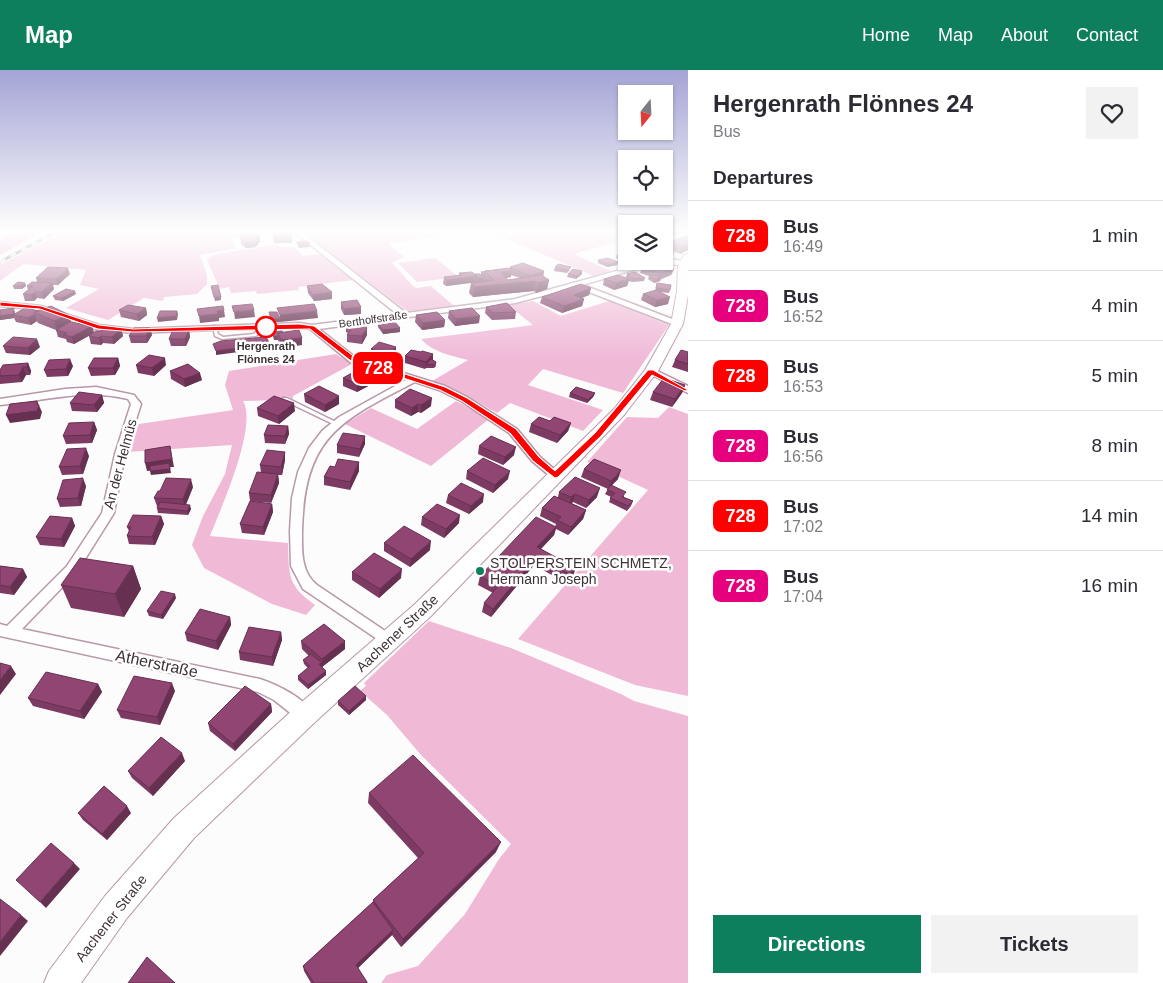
<!DOCTYPE html>
<meta charset="utf-8">
<style>
body{margin:0;font-family:Arial,sans-serif;background:#f2f2f3;color:#2b2b33;height:100vh;display:flex;flex-direction:column;font-size:19px;white-space:nowrap}
*{box-sizing:border-box;margin:0}
p{font-size:16px;color:#7c7c81}
.icon{flex:none;width:28px;height:28px;fill:none;stroke:currentColor;stroke-width:2;stroke-linecap:round;stroke-linejoin:round}
.map{position:relative;flex:1;overflow:hidden}
.sheet{display:flex;flex-direction:column;background:#fff;width:475px}
.sheet>*{flex:none}
.badge{padding:0 10px;border-radius:8px;font-size:18px;line-height:32px}
.needle{width:32px;rotate:198deg}
.controls{position:absolute;left:618px;top:15px;display:grid;gap:10px}
.controls a{display:grid;place-items:center;width:55px;height:55px;border-radius:0px;background:#fff;box-shadow:0 1px 4px #0004;font-size:25px}
.map>.badge{position:absolute;translate:-50% -50%;box-shadow:0 0 0 2px #fff}
h2{padding:0 25px;font-size:19px;line-height:45px}
.round{display:grid;place-items:center;flex:none;width:52px;height:52px;border-radius:0px;background:#f2f2f3}
.overview{display:flex;align-items:center;justify-content:space-between;height:85px;padding:0 25px}
h1{font-size:24px;font-weight:700;line-height:38px}
.cta{display:flex;gap:10px;margin-top:auto;padding:10px 25px}
.cta a{flex:1;height:58px;border-radius:0px;background:#0e7f5c;color:#fff;font-size:20px;font-weight:700;line-height:58px;text-align:center}
.cta a+a{background:#f2f2f3;color:#2b2b33}
ul{padding:0;list-style:none}
li{display:flex;align-items:center;gap:15px;height:70px;padding:0 25px;border-top:1px solid #e1e1e2}
li div{flex:1}
li b{display:block;font-size:19px}
li em{font-style:normal}
li .badge{min-width:55px;font-weight:700;text-align:center}
header{display:flex;align-items:center;gap:30px;box-sizing:border-box;height:70px;padding:0 25px;background:#0e7f5c;color:#fff}
header strong{font-size:24px}
nav{display:flex;gap:28px;margin-inline-start:auto;font-size:18px}
main{display:flex;flex:1;min-height:0}
.map>svg:first-child{display:block}
</style>
<header>
<strong>Map</strong>
<nav><a>Home</a><a>Map</a><a>About</a><a>Contact</a></nav>
</header>
<main>
<div class="map">
<svg width="688" height="913" viewBox="0 0 688 913">
<rect width="100%" height="100%" fill="#fcfcfc"/>
<path fill="#f0bad7" d="M65,160H289L232,168L230,170L236,176L233,179L200,185L207,205V214L197,224L164,227L163,231L144,228L108,250L66,238L99,219L80,215L86,200L23,194L0,211V195Z
M300,160H626V169L574,184L611,201L594,206L500,166L467,162L388,174L404,187L392,193L412,215L416,218L431,216L454,236L407,241Z
M278,174L280,177H294L303,186L321,184L353,210L298,217L299,220L257,224L256,221L231,223L229,217L220,219L207,190L213,185Z
M435,188L459,207L417,212L398,193Z
M533,231L561,246L609,231L669,255L623,323L543,299L528,315L603,340L583,361L510,333L497,343L467,326L432,311L468,290C452,286 432,282 421,269L533,255L508,235Z
M336,284L352,294L293,326V329L287,326L280,330L243,331C258,356 221,438 210,466L288,473C289,505 287,515 315,535L306,545L272,534L204,498L192,475L203,446L225,404L232,375L127,382L139,354L233,340L225,315L229,301Z
M456,331L489,349L431,396L345,354L371,338L417,359Z
M669,337L688,344V626L635,615L518,569L648,420L587,392L627,347L658,348Z
M429,551L511,578L621,624L634,631L688,646V913H381L387,905L418,896L465,844L499,789L511,774L421,685L387,645L360,621L366,616L364,613Z"/>
<path fill="#f29ece" d="M17,160H46L0,185V170Z"/>
<g fill="none" stroke-linecap="round" stroke-linejoin="round">
<defs>
<path id="lane" d="M213,256H215L218,264L223,267L254,264L261,256L264,257L256,266L222,269L215,266Z
M283,328H287L338,353L337,354H333L283,330Z"/>
<path id="street" d="M292,160H299L406,243L515,229L653,191C664,191 676,187 687,193C682,197 665,193 657,195C632,199 607,208 583,215L680,252L681,254L677,256L576,217L515,233L319,259L356,288L445,316L467,327L517,359L540,387L561,405L559,407H551L532,391L509,363L461,331L439,320L415,312C337,352 304,368 302,463C302,482 301,502 317,515L394,567L396,571L394,575L389,577L303,519L291,496L290,461L292,428L298,402L309,378L322,361L339,347L406,310L350,292L310,259L299,257L133,263L95,259L40,240L0,236V232L41,236L99,255L133,259L299,253L312,255L397,244Z
M651,298L688,316V323L648,303L646,301Z
M96,317L134,325L141,334L125,384L114,443L77,502L22,559L260,609C277,615 306,628 313,645L311,650L305,653L299,650L274,630L258,622L0,566V554L7,556L67,496L102,443L115,384L131,334L128,329C84,318 44,331 0,335V329L65,319Z"/>
<path id="secondary" d="M688,184V225L683,254L658,301L624,345L431,546L314,653L194,768L127,848L81,913H44L49,901L105,826L174,748L296,637L415,534L614,339L645,300L671,254L677,222L678,196L684,185Z"/>
</defs>
<use href="#lane" stroke="#b898a9" stroke-width="3"/>
<use href="#street" stroke="#b898a9" stroke-width="3"/>
<use href="#secondary" stroke="#b898a9" stroke-width="2"/>
<use href="#lane" fill="#fff" fill-rule="evenodd"/>
<use href="#street" fill="#fff" fill-rule="evenodd"/>
<use href="#secondary" fill="#fff" fill-rule="evenodd"/>
<defs>
<path id="rail" d="M0,192L59,160"/>
</defs>
<use href="#rail" stroke="#6c6267" stroke-width="3"/>
<use href="#rail" stroke="#fff" stroke-width="2" stroke-dasharray="6" stroke-linecap="butt"/>
</g>
<path fill="#7d3b63" fill-rule="evenodd" d="M668,160H682V163L675,165L667,162Z
M688,161V180L680,184L668,178L670,172L686,167Z
M292,162V173H274L273,167Z
M240,164L260,166V172L258,173V175L256,176V177L246,178L241,174Z
M297,172L310,174V177L299,178L298,176Z
M626,183V191L625,192L616,188L617,185Z
M598,190L617,195L607,197L598,193Z
M510,197L544,201L543,206L549,210L547,219L536,223L534,221L473,227L469,223L471,213L446,216L443,214L444,207L459,205V203L481,205V202L509,199ZM511,205L520,208L508,210L506,208L511,207Z
M555,197L570,200L567,203L554,201Z
M642,197L674,199L671,205L661,209L660,211L654,213L648,209L649,206L640,203Z
M70,204L58,215H53L54,219L44,229L37,228L34,231H25L23,224L28,220L27,216L37,212L36,208Z
M568,204H582L576,209L567,207Z
M627,204L645,208L644,211L632,212L629,211L627,216L614,220L603,215L604,209L626,208V207Z
M25,213L26,216L22,219H14L13,216Z
M657,213L670,220L669,223L659,222L668,234L655,237L641,230L643,224L655,221Z
M307,216L332,229L314,231L308,223Z
M591,218L589,225L581,228L584,229L582,236L562,243L540,233L542,227Z
M76,224L63,231L55,230L53,226Z
M341,232L361,244L344,245L341,239Z
M486,237L516,242L515,249L492,250L485,243Z
M25,238L71,253L92,256L94,263L121,259L123,266L114,274L103,273L101,275L91,274L89,266L92,264L74,274L67,272L66,269L58,267L56,260L38,253L37,251L31,255L16,252L14,248L0,250V240L15,241V244Z
M146,238L147,245L139,251L121,247L119,240Z
M449,241L479,253L455,256L448,248Z
M416,245L445,250L444,257L422,260L415,252Z
M346,254L367,265L362,274L347,272V265L348,263L346,262Z
M378,254L400,262L383,264L378,257Z
M150,258L152,265L147,273H131L129,266Z
M189,260L190,267L186,276H171L169,269Z
M272,262H283L302,268V275L281,277L278,270H274Z
M3,276L40,277L30,285L6,283Z
M371,279L396,284L388,291L371,286Z
M688,282V302L672,297L675,290Z
M433,284V290L436,296L434,298H426L425,299L405,293V286Z
M118,288L120,296L115,305L91,306L88,298Z
M28,293L31,301L30,305H26L22,312L0,314V300Z
M136,295H166L154,306L138,303Z
M73,296L68,306L47,307L44,300Z
M170,301L202,310L185,317L171,309Z
M343,308L374,313L357,322L343,316Z
M685,315L682,323L672,337L650,330L653,322Z
M570,323H595L593,327L587,333L569,327Z
M304,324L339,334L325,342L305,332Z
M102,325L104,333L97,342L72,341L70,333Z
M395,330L431,336L421,343L418,342L411,346L395,338Z
M257,338L295,341L279,354L258,346Z
M550,351L571,353L568,361L557,373L529,362L531,354Z
M94,352L97,360L92,373L66,374L63,366Z
M288,356L289,364L285,374L265,373L264,365Z
M365,374L359,387L337,383V375Z
M479,376L514,385L503,395L478,384Z
M285,382V390L282,405H278L279,413L271,433L250,431L249,423L261,403L260,395Z
M89,386L83,404L62,405L59,397Z
M359,392V401L350,420L324,415V407Z
M584,399L618,409L611,416L624,426V427L633,431L631,436L627,441L609,432L611,427L605,424L608,419L581,407Z
M467,401L508,409L493,423L466,409Z
M86,416L81,436L60,437L57,429Z
M193,417L186,434L191,439L188,445L158,443L157,438L158,436H157L154,428Z
M559,422L597,427L586,438L573,432L571,433L586,440L583,449L568,465L556,459L554,465L541,479L573,506L566,513L534,495L491,547L482,542L484,533L493,523L478,515L480,506L555,457L556,454L540,446L542,438L558,427Z
M448,425L483,432L469,444L446,433Z
M272,434L273,442L264,465L242,463L240,454Z
M161,446L164,454L155,475L129,474L127,466L129,461L127,457Z
M422,447L459,453L444,468L421,455Z
M72,448L75,456L64,477L40,475L36,467Z
M384,473L430,480L410,497L384,481Z
M0,496L23,499L27,507L14,525L0,523Z
M133,496L141,519L124,547L71,538L61,515Z
M352,502L401,508L379,528L352,510Z
M176,528L163,549L149,546L147,541Z
M230,547L231,555L218,580L187,571L185,563Z
M281,562L282,570L273,596L240,590L239,582Z
M301,571L345,579L322,597L326,605L308,619L298,610V606L308,598L304,594L303,590L309,586L302,579Z
M98,614L102,622L84,649L33,636L28,628Z
M175,621L160,655L121,648L117,640Z
M366,626V630L349,645L338,635V631Z
M271,634L272,642L235,681L210,661L208,653Z
M185,691L153,726L132,708L128,701Z
M369,723L496,782L401,877L392,865L358,898L367,913H311L304,901L303,896L373,832V830L418,788L368,733Z
M78,743H131L107,770L83,750Z"/>
<path fill="#663050" d="M683,160L682,163L675,165L676,162Z
M260,166V172L258,173V175L256,176V177L246,178L245,172L255,167Z
M688,175V180L680,184L683,178Z
M674,182L673,185L666,187L667,184Z
M618,192L617,195L607,197L608,194Z
M68,198L70,204L58,215L56,209Z
M674,199L671,205L661,209L660,211L654,213L656,209H657L659,203Z
M512,201L511,207L493,210L487,204Z
M544,201L543,208L536,211L534,221L473,227L475,217L530,212L531,206Z
M582,201V204L576,209L577,206Z
M477,206L476,212L446,216L447,210Z
M478,208H484L483,211L477,212Z
M629,209L627,216L614,220L616,213Z
M549,210L547,219L536,223L538,213Z
M25,213L26,216L22,219L21,216Z
M52,213L54,219L44,229L42,222Z
M591,218L589,225L572,232L574,225Z
M75,221L76,224L63,231L62,228Z
M35,222L37,228L34,231L31,225Z
M332,222V229L314,231L313,225Z
M214,227H221V230L215,231Z
M670,227L668,234L655,237L657,230Z
M584,229L582,236L562,243L564,236Z
M361,237V244L344,245V239Z
M146,238L147,245L139,251L137,244Z
M224,240L225,247L219,248V251L200,253L199,246L217,241Z
M254,240L255,247L235,249L234,242Z
M177,241L178,244L177,250L158,252L157,248Z
M317,241L318,248L280,252V245Z
M13,244V245L14,248L0,250V246Z
M35,244L37,251L31,255L28,248Z
M69,245L72,255L58,261L54,251Z
M480,246L479,253L455,256L456,249Z
M280,248V252H271V249Z
M445,250L444,257L422,260L423,253Z
M92,256L94,263L74,274L72,267Z
M150,258L152,265L147,273L146,266Z
M367,258V265L362,274V266Z
M400,258V262L383,264V260Z
M121,259L123,266L114,274L112,267Z
M189,260L190,267L186,276L185,269Z
M101,266L103,273L101,275L99,268Z
M278,266V270H274V267Z
M302,268V275L281,277V270Z
M37,269L40,277L30,285L28,278Z
M270,274V278L216,285V281Z
M396,277V284L388,291L389,284Z
M433,284V291L426,294L425,299L426,292Z
M118,288L120,296L115,305L113,298Z
M165,288L166,295L154,306L152,298Z
M70,289L73,296L68,306L66,299Z
M28,293L31,301L30,305L27,297Z
M23,297L26,305L22,312L19,305Z
M200,303L202,310L185,317L184,309Z
M375,305L374,313L357,322V314Z
M685,315L682,323L672,337L675,329Z
M595,323L593,327L587,333L588,330Z
M102,325L104,333L97,342L94,335Z
M339,326V334L325,342V335Z
M432,328L431,336L421,343V335Z
M37,331L42,342L40,349L10,353L6,345Z
M294,333L295,341L279,354L278,346Z
M418,334V342L411,346L412,338Z
M94,352L97,360L92,373L90,365Z
M571,353L568,361L557,373L560,365Z
M288,356L289,364L285,374V366Z
M365,366V374L359,387L360,379Z
M170,376L174,397H170L171,403L151,405L150,401L169,398L147,401L145,393Z
M516,377L514,385L503,395L505,387Z
M86,378L89,386L83,404L80,396Z
M285,382V390L282,405L281,397Z
M359,392V401L350,420V412Z
M621,400L618,409L608,419L611,411Z
M510,401L508,409L493,423L495,415Z
M278,404L279,413L271,433V425Z
M83,408L86,416L81,436L78,428Z
M191,409L193,417L185,437L183,429Z
M600,418L597,427L586,438L589,430Z
M484,424L483,432L469,444L471,436Z
M575,424L573,432L569,436L571,427Z
M272,434L273,442L264,465L263,457Z
M190,435L191,439L188,445L187,441Z
M586,440L583,449L568,465L571,457Z
M460,445L459,453L444,468L446,459Z
M161,446L164,454L155,475L152,467Z
M72,448L75,456L64,477L61,469Z
M556,457L554,465L535,485L537,477Z
M431,471L430,480L410,497L411,489Z
M536,487L534,495L491,547L493,539Z
M133,496L141,519L124,547L115,524Z
M576,498L573,506L566,513L569,504Z
M23,499L27,507L14,525L10,517Z
M402,499L401,508L379,528L380,519Z
M175,524L176,528L163,549L161,545Z
M230,547L231,555L218,580L216,571Z
M281,562L282,570L273,596L272,587Z
M345,571V579L322,597L319,594L322,593V589Z
M11,596L16,604L0,625V610Z
M326,601V605L308,619V615Z
M172,613L175,621L160,655L157,647Z
M98,614L102,622L84,649L80,641Z
M366,626V630L349,645V641Z
M271,634L272,642L235,681L233,674Z
M182,683L185,691L153,726L149,718Z
M127,736L131,743L107,770L102,764Z
M501,772L496,782L401,877L403,869Z
M74,793L80,799L46,838L40,832Z
M21,845L28,851L0,886V872Z
M393,860L392,865L356,900V895Z"/>
<path fill="#914573" stroke="#663050" d="M671,160H683L676,162Z
M252,162L260,166L255,167L257,169L254,170L255,171L245,172L240,168H245L240,164Z
M274,162H292V167H273Z
M685,166L688,167V175L683,178L670,172Z
M307,171L310,174L299,175L297,172Z
M665,178L674,182L667,184L664,183V179Z
M626,183V189L617,185Z
M608,188L618,192L608,194L598,190Z
M523,193L544,201L531,206L510,197Z
M657,193L674,199L659,203L642,197Z
M558,194L571,197L568,200L555,197Z
M48,197L68,198L56,209L36,208Z
M508,198L512,201L500,202L498,200L485,201L484,205L481,202Z
M573,199L582,201L577,206L568,204Z
M498,200L508,210L541,205L549,210L538,213L536,211L475,217L471,213L494,210L485,201Z
M472,202L477,206L447,210L444,207L462,205L459,203Z
M635,202L645,208L633,209L627,206L630,205L627,204Z
M475,204H480L484,208H478L477,206Z
M618,205L629,209L616,213L604,209Z
M654,205L661,208L656,209L649,206Z
M18,212L25,213L21,216H13Z
M32,212L52,213L42,222H35L31,225L23,224L33,216H27Z
M657,213L671,215L670,220L656,218Z
M322,214L332,222L313,225L307,216Z
M581,214L591,218L574,225L584,229L564,236L542,227Z
M218,215L221,227H214L211,216Z
M66,219L75,221L62,228L53,226Z
M656,220L670,227L657,230L643,224Z
M357,230L361,237L344,239L341,232Z
M507,233L516,242L493,243L486,237Z
M252,234L254,240L234,242L232,236Z
M314,234L317,241L280,245L277,238Z
M128,235L146,238L137,244L119,240Z
M51,236L69,245L54,251L34,242Z
M223,236L224,240L217,241L218,244L199,246L197,239Z
M14,238L13,244L0,246V240Z
M25,238L39,241L34,242L35,244L28,248L13,245Z
M472,238L480,246L456,249L449,241Z
M160,241H177L176,246L157,248Z
M269,242H277L280,248L271,249Z
M437,242L445,250L423,253L416,245Z
M70,252L92,256L72,267L64,265L67,263L56,260Z
M362,252L367,258L362,266L347,265L351,259L346,254Z
M395,252L400,258L383,260L378,254Z
M106,257L121,259L112,267L101,266L99,268L89,266L96,261H101Z
M134,258H150L146,266H129Z
M173,260H189L185,269H169Z
M299,260L302,268L281,270L278,263Z
M282,261L283,262L278,263V266L274,267L272,262Z
M13,267L37,269L28,278L3,276Z
M266,267L270,274L216,281L213,274L221,271Z
M379,272L396,277L389,284L371,279Z
M411,280L421,282L422,281L433,284L426,292L405,286Z
M681,280L688,282V294L675,290Z
M149,285L165,288L152,298L136,295Z
M94,288H118L113,298H88Z
M70,289L66,299L44,300L49,290Z
M431,289L436,292L435,295L426,294Z
M28,293L27,297H23L19,305L0,306V300L3,295Z
M188,294L200,303L184,309L170,301Z
M359,299L375,305L357,314L343,308Z
M664,308L685,315L675,329L653,322Z
M319,316L339,326L325,335L304,324Z
M576,317L595,323L588,330L570,323Z
M410,319L432,328L421,335L418,334L412,338L395,330Z
M79,322L102,325L94,335L70,333Z
M274,326L294,333L278,346L257,338Z
M37,331V334L39,335L37,341L6,345L10,334Z
M539,347L550,351L554,347L571,353L560,365L531,354Z
M94,352L90,365L63,366L69,353Z
M268,355L288,356L285,366L264,365Z
M343,363L365,366L360,379L337,375Z
M491,366L516,377L505,387L479,376Z
M170,376L172,389L145,393V380Z
M86,378L80,396L59,397L67,379Z
M267,380L285,382L281,397L260,395Z
M483,388L510,401L495,415L467,401Z
M338,389L359,392L350,412L324,407L330,396L335,397Z
M594,389L621,400L611,411L584,399Z
M169,393L170,399L150,401V396Z
M257,402L278,404L271,425L249,423Z
M575,407L600,418L589,430L575,424L571,427L559,422Z
M83,408L78,428L57,429L63,410Z
M166,408L191,409L183,429L154,428L158,421H160Z
M461,413L484,424L471,436L448,425Z
M611,415L626,422L622,427L633,431L628,436L610,428L615,423L607,420Z
M554,426L586,440L571,457L557,450L561,447L542,438Z
M250,431L272,434L263,457L240,454Z
M160,432L190,435L187,441L157,438Z
M437,434L460,445L446,459L422,447Z
M133,445L161,446L152,467L127,466L131,457H127Z
M50,446L72,448L61,469L36,467Z
M536,447L556,457L537,477L576,498L569,504L536,487L493,539L484,533L498,516L480,506Z
M404,456L431,471L411,489L384,473Z
M374,483L402,499L380,519L352,502Z
M80,488L133,496L115,524L61,515Z
M0,496L23,499L10,517L0,515Z
M161,521L175,524L161,545L147,541Z
M200,539L230,547L216,571L185,563Z
M324,554L345,571L322,589L301,571Z
M249,557L281,562L272,587L239,582Z
M311,584L322,593L319,594L326,601L308,615L298,606L310,596L303,590Z
M0,593L11,596L0,610Z
M46,602L98,614L80,641L28,628Z
M134,606L172,613L157,647L117,640Z
M245,616L271,634L233,674L208,653Z
M355,616L366,626L349,641L338,631Z
M161,667L182,683L149,718L128,701Z
M413,685L501,772L403,869L373,830L424,783L369,723Z
M104,716L127,736L102,764L78,743Z
M51,773L74,793L40,832L16,810Z
M0,829L21,845L0,872Z
M373,832L393,860L356,895L367,912V913H314L303,896Z
M147,887L175,913H128Z"/>
<linearGradient id="sky" x2="0" y2="1"><stop stop-color="#a4a4d6"/><stop offset="0.56" stop-color="#fefefe"/><stop offset="1" stop-color="#fefefe" stop-opacity="0"/></linearGradient>
<rect width="688" height="288" fill="url(#sky)"/>
<path fill="#f00" stroke="#fff" d="M0,232L41,236L99,255L133,259L299,254L314,256L356,288L445,317L467,328L516,359L539,387L555,401L595,363L648,300H653L688,320L685,321L652,305L601,366L558,407L555,408L533,391L510,363L462,331L440,320L351,291L310,259L133,262L98,259L40,239L0,236Z"/>
<circle fill="#fff" stroke="#f00" stroke-width="2.5" cx="266" cy="257" r="10"/>
<circle fill="#0e7f5c" stroke="#fff" stroke-width="2" cx="480" cy="501" r="5"/>
<g text-anchor="middle" stroke-width="5" stroke-linejoin="round" paint-order="stroke">
<g font-size="11" fill="#3e3138" stroke="#fff">
<text transform="translate(373 249) rotate(-8)" y="4">Bertholfstraße</text>
</g>
<g font-size="11" font-weight="bold" fill="#3e3138" stroke="#fff">
<text x="266" y="280">Hergenrath<tspan x="266" dy="13">Flönnes 24</tspan></text>
</g>
<g font-size="14" fill="#3e3138" stroke="#fff">
<text transform="translate(120 394) rotate(-75)" y="5">An der Helmüs</text>
<text transform="translate(397 563) rotate(-43)" y="5">Aachener Straße</text>
<text transform="translate(111 848) rotate(-52)" y="5">Aachener Straße</text>
</g>
<g font-size="14" fill="#3e3138" stroke="#fff" text-anchor="start">
<text x="490" y="498">STOLPERSTEIN SCHMETZ,<tspan x="490" dy="16">Hermann Joseph</tspan></text>
</g>
<g font-size="16" fill="#3e3138" stroke="#fff">
<text transform="translate(157 593) rotate(12)" y="6">Atherstraße</text>
</g>
</g>
</svg>
<div class="controls">
<a><svg class="needle" viewBox="-14 -14 28 28"><path d="M0-13l5 13h-10z" fill="#e53935"/><path d="M0 13l5-13h-10z" fill="#7c7c81"/></svg></a>
<a><svg class="icon" aria-label="locate" viewBox="0 0 24 24"><circle cx="12" cy="12" r="6"/><path d="M12 2v4M12 18v4M2 12h4M18 12h4"/></svg></a>
<a><svg class="icon" aria-label="layers" viewBox="0 0 24 24"><path d="M12 4l9 5-9 5-9-5zM3 14l9 5 9-5"/></svg></a>
</div>
<b class="badge" style="left:378px;top:298px;background:#f00;color:#fff">728</b>
</div>
<section class="sheet">
<div class="overview"><div><h1>Hergenrath Flönnes 24</h1><p>Bus</p></div><a class="round"><svg class="icon" aria-label="heart" viewBox="0 0 24 24"><path d="M12 20l-8-8c-3-5 5-10 8-4 3-6 11-1 8 4z"/></svg></a></div>
<h2>Departures</h2>
<ul>
<li><span class="badge" style="background:#f00;color:#fff">728</span><div><b>Bus</b><p>16:49</p></div><em>1 min</em></li>
<li><span class="badge" style="background:#e6007e;color:#fff">728</span><div><b>Bus</b><p>16:52</p></div><em>4 min</em></li>
<li><span class="badge" style="background:#f00;color:#fff">728</span><div><b>Bus</b><p>16:53</p></div><em>5 min</em></li>
<li><span class="badge" style="background:#e6007e;color:#fff">728</span><div><b>Bus</b><p>16:56</p></div><em>8 min</em></li>
<li><span class="badge" style="background:#f00;color:#fff">728</span><div><b>Bus</b><p>17:02</p></div><em>14 min</em></li>
<li><span class="badge" style="background:#e6007e;color:#fff">728</span><div><b>Bus</b><p>17:04</p></div><em>16 min</em></li>
</ul>
<div class="cta"><a>Directions</a><a>Tickets</a></div>
</section>
</main>
